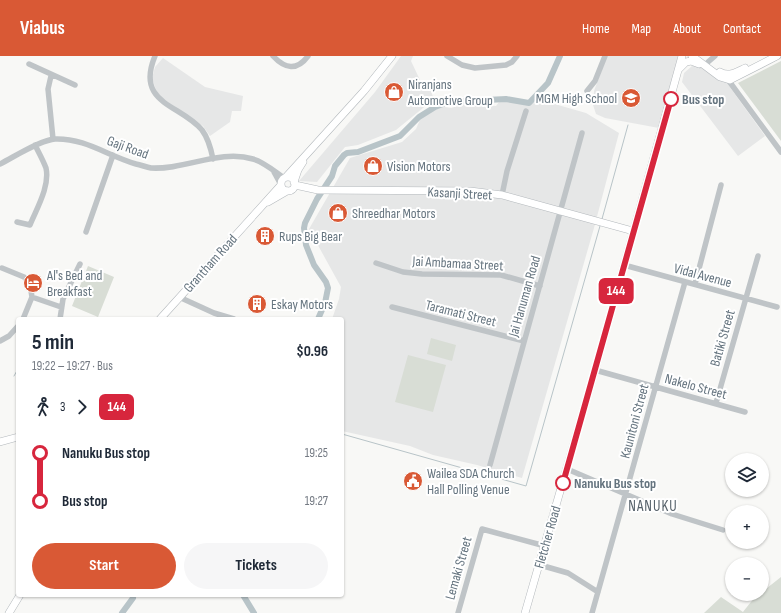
<!DOCTYPE html>
<meta charset="utf-8">
<style>
body{margin:0;font-family:"Sofia Sans Condensed",sans-serif;background:#f6f6f7;color:#1f2937;height:100vh;display:flex;flex-direction:column;font-size:15px;white-space:nowrap}
*{box-sizing:border-box;margin:0}
p{font-size:13px;color:#747a83}
.icon{flex:none;width:22px;height:22px;fill:none;stroke:currentColor;stroke-width:2;stroke-linecap:round;stroke-linejoin:round}
.map{position:relative;flex:1;overflow:hidden}
.side{position:absolute;left:16px;top:261px;width:328px;height:280px;display:flex;flex-direction:column;background:#fff;border-radius:4px;box-shadow:0 1px 3px #0004}
.side>*{flex:none}
.badge{padding:0 8px;border-radius:6px;font-size:14px;line-height:26px}
.buttons{position:absolute;left:725px;top:397px;display:grid;gap:8px}
.buttons a{display:grid;place-items:center;width:44px;height:44px;border-radius:50%;background:#fff;box-shadow:0 1px 3px #0004;font-size:20px}
.map>.badge{position:absolute;translate:-50% -50%;box-shadow:0 0 0 2px #fff}
.legs{display:flex;align-items:center;gap:6px;height:44px;padding:0 16px;font-size:13px}
.legs p{margin-inline-start:auto}
.headline{display:flex;align-items:center;justify-content:space-between;height:68px;padding:0 16px}
h1{font-size:22px;font-weight:700;line-height:30px}
.action{display:flex;gap:8px;margin-top:auto;padding:8px 16px}
.action a{flex:1;height:46px;border-radius:24px;background:#d95935;color:#fff;font-size:16px;font-weight:700;line-height:46px;text-align:center}
.action a+a{background:#f6f6f7;color:#1f2937}
ul{padding:0 16px;list-style:none}
li{display:flex;align-items:center;gap:14px;height:48px;font-size:15px}
li i{display:grid;place-items:center;width:6px;height:100%;margin:0 5px;background:currentColor}
li i::after{content:'';width:10px;height:10px;margin:-5px;border:3px solid;border-radius:50%;background:#fff}
li p{margin-inline-start:auto}
li:first-child i{background:linear-gradient(#0000 50%,currentColor 0)}
li:last-child i{background:linear-gradient(currentColor 50%,#0000 0)}
header{display:flex;align-items:center;gap:24px;box-sizing:border-box;height:56px;padding:0 20px;background:#d95935;color:#fff}
header strong{font-size:19px}
nav{display:flex;gap:22px;margin-inline-start:auto;font-size:14px}
.map>svg:first-child{display:block}
</style>
<header>
<strong>Viabus</strong>
<nav><a>Home</a><a>Map</a><a>About</a><a>Contact</a></nav>
</header>
<div class="map">
<svg width="781" height="557" viewBox="0 0 781 557">
<rect width="100%" height="100%" fill="#f8f8f6"/>
<path fill="#e6e7e7" d="M401,0H413L411,5L420,24L430,33L434,43L396,74L358,89L345,91L317,126L299,125L375,36Z
M607,0H679L659,72L605,62L596,58L593,49L594,35Z
M163,2L205,31L243,40L241,55H232L230,66L210,80L203,70L162,42L156,34L152,22L155,11Z
M698,9L724,23L765,80L738,100L682,26L684,17L692,10Z
M537,43L586,57L619,77L594,172L522,422L477,409L433,399L410,390L342,375V263H332L339,243L341,231L309,173L350,102L402,86L416,73L422,59L439,50L451,52L465,48L496,50L499,46L509,44L520,47Z"/>
<path fill="#d8ddd5" d="M781,5V85L738,27Z
M88,210L114,221L98,261L72,250Z
M431,282L456,289L452,305L427,298Z
M408,299L446,309L433,356L395,346Z
M781,521V557H704L721,541L743,556C748,550 754,540 762,538V536Z"/>
<g fill="none" stroke-linecap="round" stroke-linejoin="round">
<path stroke="#b8c4c8" stroke-width="1" d="M602,163L628,69
M14,320L18,313
M342,378L526,430L600,170"/>
<path stroke="#b8c4c8" stroke-width="6" d="M318,263L325,247L328,232L326,226L314,209L306,189L304,172L305,167L317,143L332,120L335,110L344,99L347,97L358,96L400,80L419,61L435,51L448,46L506,43L529,47L548,27L560,0
M243,539L254,557
M122,557L133,542"/>
<defs>
<path id="major" d="M692,0L720,21L730,24L777,0
M679,13L686,6L691,5L699,8
M720,16C729,21 737,16 745,12
M281 128a7 7 0 1 1 14 0a7 7 0 1 1-14 0Z
M286,121L364,35L392,0
M294,126L298,114L303,106
M295,129L318,134L470,135L502,139L633,175
M268,146L287,135
M160,263L281,129
M0,386L18,381
M9,557L20,539
M525,557L595,314L682,0"/>
</defs>
<use href="#major" stroke="#b3b8bc" stroke-width="8"/>
<path stroke="#bfc4c7" stroke-width="5.5" d="M155,0C135,48 180,48 202,74C208,82 211,93 213,103
M273,0C285,13 297,15 308,0
M447,0L462,9L475,12L506,9L512,6L517,0
M708,6L715,0
M29,8L75,29
M51,20L48,33L53,83
M726,21L781,96
M587,35L595,25L605,0
M0,108C14,101 40,84 55,83C85,82 108,100 136,108C141,109 146,111 151,112C185,114 220,93 253,103C264,106 274,115 284,122
M274,116L280,127
M502,139L507,115L526,55
M17,166L30,169C37,152 50,130 46,112C43,104 39,97 35,89
M86,176L113,99
M376,207L403,216L422,218L501,219L540,230
M624,209L777,251
M2,212L24,221L30,228L32,241L61,251
M695,228L721,129
M179,241L214,257L234,263
M392,251L524,285
M23,263L32,241
M60,263L63,243L80,208
M0,285L9,280L18,270
M595,314L745,356
M716,347L758,200
M490,409L582,77
M567,413L672,458L723,474
M540,509L568,517L598,536
M458,557L482,473L545,490
M592,557L685,226"/>
<use href="#major" stroke="#fff" stroke-width="7"/>
</g>
<g fill="none" stroke-linecap="round" stroke-linejoin="round">
<defs>
<path id="line-1" d="M563,427L671,43"/>
</defs>
<use href="#line-1" stroke="#fff" stroke-width="9"/>
<use href="#line-1" stroke="#d7263d" stroke-width="6"/>
</g>
<defs>
<symbol id="shop-disc" viewBox="-11 -11 22 22"><circle r="9.5" fill="#d95935" stroke="#fff"/><path d="M-5-2.5h2.3a2.7 3.5 0 0 1 5.4 0H5L5.5 6h-11ZM-1.5-2.5h3a1.5 2.3 0 0 0-3 0Z" fill="#fff"/></symbol>
<symbol id="school-disc" viewBox="-11 -11 22 22"><circle r="9.5" fill="#d95935" stroke="#fff"/><path d="M0-5L7-2L0 1L-7-2ZM-4 1L0 2.5L4 1V4Q0 6-4 4Z" fill="#fff"/></symbol>
<symbol id="building-disc" viewBox="-11 -11 22 22"><circle r="9.5" fill="#d95935" stroke="#fff"/><path d="M-4-6H4V6H1V3H-1V6H-4ZM-2.5-4.3h1.7v1.8h-1.7ZM.8-4.3h1.7v1.8H.8ZM-2.5-1h1.7V.8h-1.7ZM.8-1h1.7V.8H.8Z" fill="#fff"/></symbol>
<symbol id="hotel-disc" viewBox="-11 -11 22 22"><circle r="9.5" fill="#d95935" stroke="#fff"/><path d="M-6-4.5h1.5V1H6V5H4.5V3h-9V5H-6ZM-4 0a1.8 1.8 0 1 1 3.6 0ZM.5 0V-2.5h3Q6-2.5 6 0Z" fill="#fff"/></symbol>
<symbol id="civic-disc" viewBox="-11 -11 22 22"><circle r="9.5" fill="#d95935" stroke="#fff"/><path d="M-.6-6.5H3V-4.5H.6V-3L4-1V1h2V6H-6V1h2V-1L-.6-3ZM-1.2 2.5V6h2.4V2.5Z" fill="#fff"/></symbol>
</defs>
<g fill-rule="evenodd">
<use href="#shop-disc" x="383" y="25" width="22" height="22"/>
<use href="#school-disc" x="620" y="31" width="22" height="22"/>
<use href="#shop-disc" x="362" y="99" width="22" height="22"/>
<use href="#shop-disc" x="327" y="146" width="22" height="22"/>
<use href="#building-disc" x="254" y="169" width="22" height="22"/>
<use href="#hotel-disc" x="22" y="216" width="22" height="22"/>
<use href="#building-disc" x="246" y="237" width="22" height="22"/>
<use href="#civic-disc" x="402" y="414" width="22" height="22"/>
</g>
<g fill="#fff" stroke="#d7263d" stroke-width="2">
<circle cx="671" cy="43" r="7"/>
<circle cx="563" cy="427" r="7"/>
</g>
<g text-anchor="middle" stroke-width="4" stroke-linejoin="round" paint-order="stroke">
<g font-size="14" fill="#65747f" stroke="#fff" text-anchor="start">
<text x="408" y="33">Niranjans<tspan x="408" dy="16">Automotive Group</tspan></text>
<text x="617" y="47" text-anchor="end">MGM High School</text>
<text x="387" y="115">Vision Motors</text>
<text x="352" y="162">Shreedhar Motors</text>
<text x="279" y="185">Rups Big Bear</text>
<text x="47" y="224">Al's Bed and<tspan x="47" dy="16">Breakfast</tspan></text>
<text x="271" y="253">Eskay Motors</text>
<text x="427" y="422">Wailea SDA Church<tspan x="427" dy="16">Hall Polling Venue</tspan></text>
</g>
<g font-size="14" font-weight="bold" fill="#65747f" stroke="#fff" text-anchor="start">
<text x="682" y="48">Bus stop</text>
<text x="574" y="432">Nanuku Bus stop</text>
</g>
<g font-size="14" fill="#65747f" stroke="#fff">
<text transform="translate(128 91) rotate(20)" y="5">Gaji Road</text>
<text transform="translate(460 137) rotate(3)" y="5">Kasanji Street</text>
<text transform="translate(210 207) rotate(-48)" y="5">Grantham Road</text>
<text transform="translate(458 207) rotate(3)" y="5">Jai Ambamaa Street</text>
<text transform="translate(703 219) rotate(15)" y="5">Vidal Avenue</text>
<text transform="translate(524 240) rotate(-74)" y="5">Jai Hanuman Road</text>
<text transform="translate(461 257) rotate(14)" y="5">Taramati Street</text>
<text transform="translate(722 282) rotate(-74)" y="5">Batiki Street</text>
<text transform="translate(696 330) rotate(15)" y="5">Nakelo Street</text>
<text transform="translate(634 365) rotate(-75)" y="5">Kaunitoni Street</text>
<text transform="translate(547 481) rotate(-74)" y="5">Fletcher Road</text>
<text transform="translate(458 512) rotate(-74)" y="5">Lemaki Street</text>
</g>
<g font-size="15" letter-spacing="1" fill="#57626b" stroke="#fff">
<text x="653" y="455">NANUKU</text>
</g>
</g>
</svg>
<div class="buttons">
<a><svg class="icon" aria-label="layers" viewBox="0 0 24 24"><path d="M12 4l9 5-9 5-9-5zM3 14l9 5 9-5"/></svg></a>
<a>+</a>
<a>−</a>
</div>
<b class="badge" style="left:616px;top:235px;background:#d7263d;color:#fff">144</b>
<section class="side">
<div class="headline"><div><h1>5 min</h1><p>19:22 – 19:27 · Bus</p></div><b>$0.96</b></div>
<div class="legs"><svg class="icon" aria-label="walk" viewBox="0 0 24 24"><circle cx="13" cy="4" r="2"/><path d="M13 8l-2 6 4 7M11 14l-3 7M7 12l3-4h3l4 4"/></svg>3<svg class="icon" aria-label="forward" viewBox="0 0 24 24"><path d="M9 5l7 7-7 7"/></svg><b class="badge" style="background:#d7263d;color:#fff">144</b></div>
<ul>
<li><i style="color:#d7263d"></i><b>Nanuku Bus stop</b><p>19:25</p></li>
<li><i style="color:#d7263d"></i><b>Bus stop</b><p>19:27</p></li>
</ul>
<div class="action"><a>Start</a><a>Tickets</a></div>
</section>
</div>
